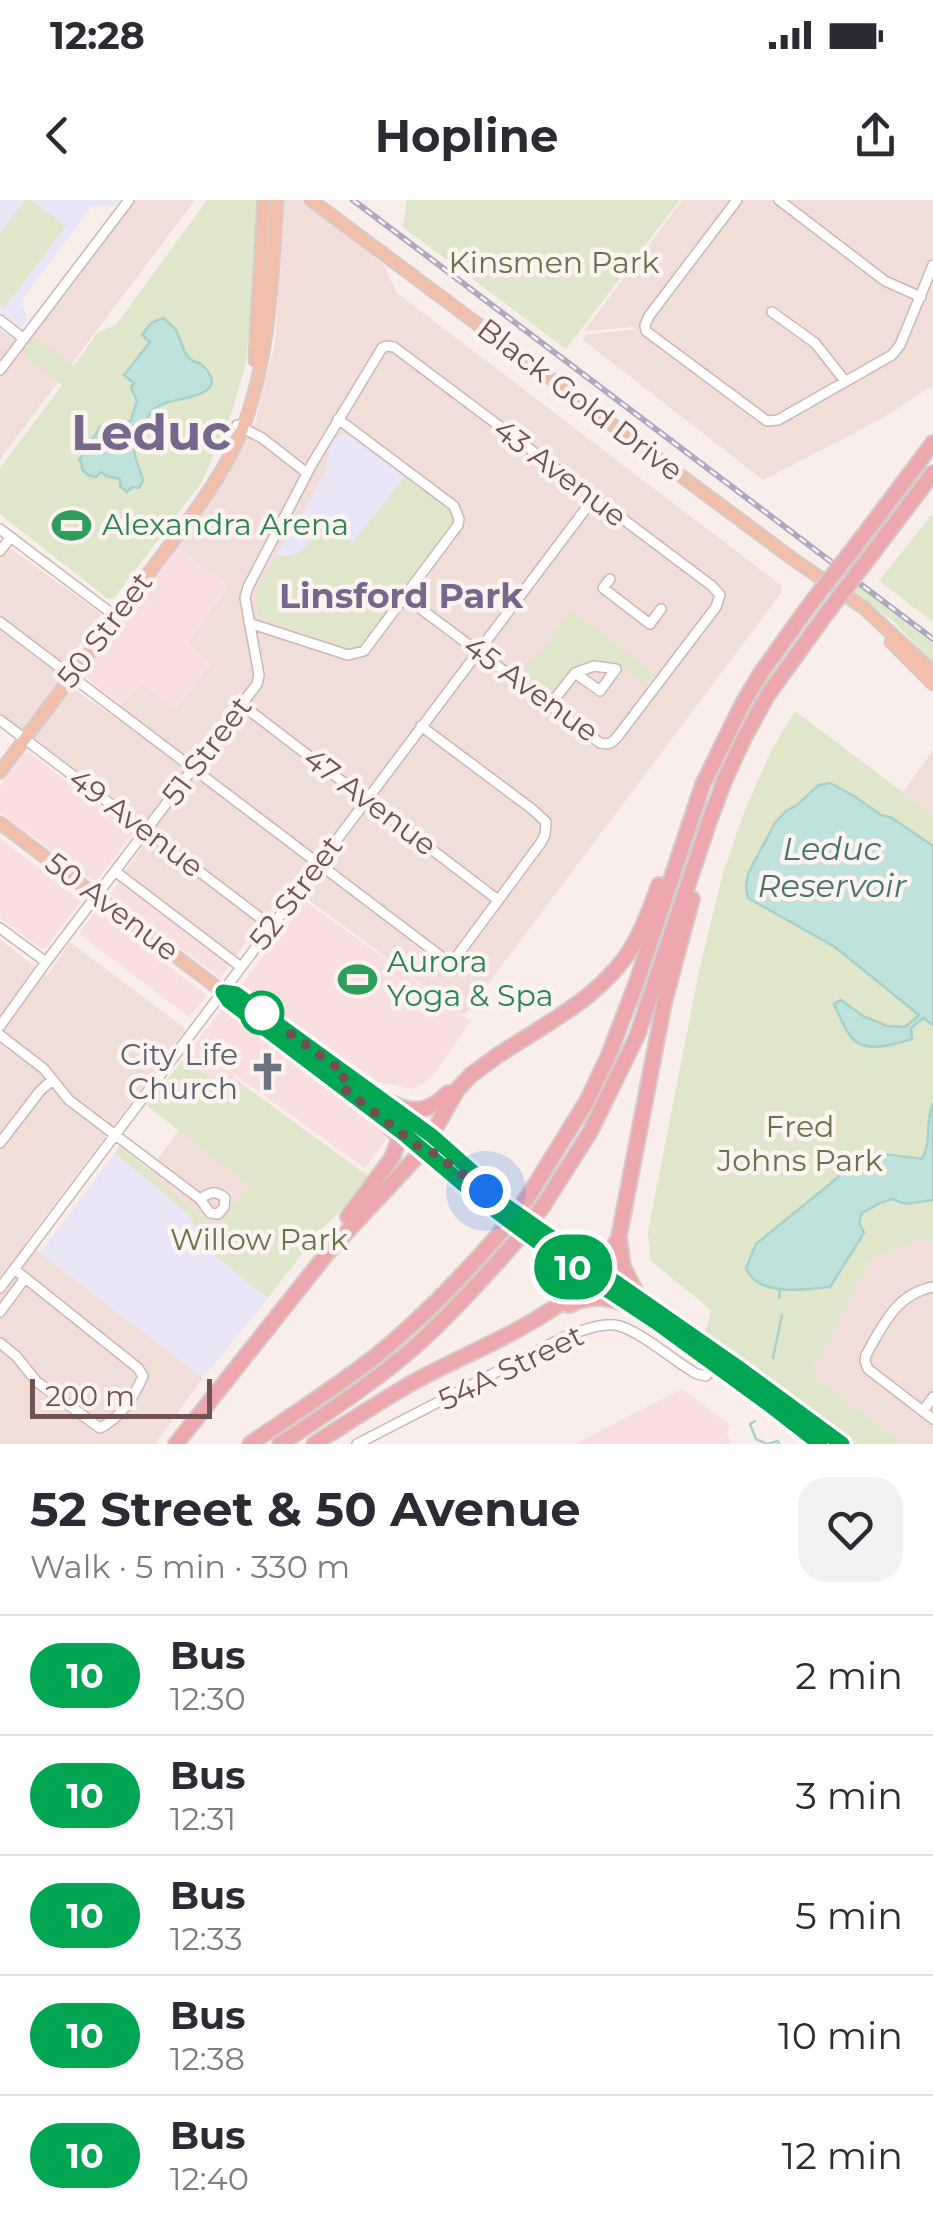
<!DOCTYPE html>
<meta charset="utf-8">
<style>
body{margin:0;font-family:Montserrat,sans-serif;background:#f2f2f3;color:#2b2b33;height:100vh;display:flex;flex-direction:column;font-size:38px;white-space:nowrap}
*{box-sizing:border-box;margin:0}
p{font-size:32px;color:#7c7c81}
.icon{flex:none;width:55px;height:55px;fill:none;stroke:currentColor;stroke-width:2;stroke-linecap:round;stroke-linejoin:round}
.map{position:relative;height:1244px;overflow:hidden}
.details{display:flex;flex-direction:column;background:#fff;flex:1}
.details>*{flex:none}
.badge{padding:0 20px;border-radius:32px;font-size:35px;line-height:65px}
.scale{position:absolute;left:30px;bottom:25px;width:182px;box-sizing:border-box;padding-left:10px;border:5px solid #725150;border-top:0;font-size:28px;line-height:35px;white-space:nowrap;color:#725150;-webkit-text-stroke:8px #fdf3f0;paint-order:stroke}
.you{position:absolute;width:50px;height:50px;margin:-25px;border:8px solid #fff;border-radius:50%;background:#1a73e8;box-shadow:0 0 0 15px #1a73e833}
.map>.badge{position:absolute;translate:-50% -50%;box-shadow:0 0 0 5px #fff}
.round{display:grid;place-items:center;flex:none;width:105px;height:105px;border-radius:30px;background:#f2f2f3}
.summary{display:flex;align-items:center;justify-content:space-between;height:170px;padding:0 30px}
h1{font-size:48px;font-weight:700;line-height:75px}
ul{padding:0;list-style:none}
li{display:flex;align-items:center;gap:30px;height:120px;padding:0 30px;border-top:2px solid #e1e1e2}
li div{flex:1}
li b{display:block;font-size:38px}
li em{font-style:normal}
li .badge{min-width:110px;font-weight:700;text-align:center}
.status{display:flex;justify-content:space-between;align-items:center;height:70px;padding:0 50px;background:#fff;direction:ltr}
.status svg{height:28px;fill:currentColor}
header{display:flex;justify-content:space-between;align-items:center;height:130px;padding:0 30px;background:#fff;font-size:45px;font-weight:700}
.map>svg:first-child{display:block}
</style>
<div class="status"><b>12:28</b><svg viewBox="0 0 49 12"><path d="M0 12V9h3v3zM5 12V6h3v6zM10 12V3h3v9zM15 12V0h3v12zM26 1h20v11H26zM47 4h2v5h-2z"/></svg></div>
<header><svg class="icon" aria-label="back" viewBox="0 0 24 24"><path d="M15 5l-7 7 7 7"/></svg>Hopline<svg class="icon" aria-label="share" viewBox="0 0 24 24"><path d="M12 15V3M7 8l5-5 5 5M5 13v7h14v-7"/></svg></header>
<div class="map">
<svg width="933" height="1244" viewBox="0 0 933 1244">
<rect width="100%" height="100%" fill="#faeeea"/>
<path fill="#f1ded9" d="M123,0H195L0,259V130L15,140Z
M284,0H302L384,65L397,93L782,386L781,393L467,812L462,814L290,686L234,758L122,675L156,629L0,514V341L101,414L57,477L111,515L141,484L175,509L188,443L228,386L177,345L213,297L227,265L255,223L275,143Z
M682,0H933V185L883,218L763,280L583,140L585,135L635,129L634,127L584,131L629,71L637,67L638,60Z
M933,550V615L903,592Z
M0,739L47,776L70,742L186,829L26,1042L203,1178L155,1244H0Z
M179,930L251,984L217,1028L152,977L150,970Z
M917,1040L933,1041V1244H903L811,1174L870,1059Z"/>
<path fill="#f9dfe0" d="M177,345L229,386L188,443L211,464L176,510L141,484L121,505L79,472Z
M29,553L135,632L95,682L0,613V586L23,554Z
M0,638L81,701L45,749L42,750L0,718Z
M121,678L233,761L220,778L110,695Z
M305,701L471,821L432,877L424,883L412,889L378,882L240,787Z
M96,711L100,712L207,796L189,817L79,734Z
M224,806L386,930L389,936L365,968L235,875L226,884L216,881L184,858Z
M682,1189L730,1225L727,1233L731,1244H575Z"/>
<path fill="#ebe6f7" d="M0,0H120L116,6H92L21,101L28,120L22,128L0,112Z
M347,233L406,276L352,343L282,358L276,355L287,335L292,333L326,271L329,248L334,239Z
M115,953L188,1014L208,1050L268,1098L203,1178L40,1053Z"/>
<path fill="#dfe6c9" d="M25,0H31L66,26L4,108L0,105V33Z
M207,0H257L249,135L245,167L231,214L202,282L114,398L108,399L0,314V268L62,185L23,154L35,137L74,166L98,132L116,125Z
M407,0H680L566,149L403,27Z
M406,276L451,311L453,324L362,444L357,447L346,448L260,417C248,395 266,375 276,355C301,361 311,340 325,323L353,343Z
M933,313V422L879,381Z
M857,385L933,444V463L896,424L853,390Z
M571,411L654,473L645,485C636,479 627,469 617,465C586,450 564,475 547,497L521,477Z
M795,511L933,615V1041L917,1040L870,1059L811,1174L903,1244H849L705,1134L711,1110L650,1060L648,1032L699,771L723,674L743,615L771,551Z
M184,858L216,881L226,884L231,876L368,976L345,1006L318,1033L268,1098L208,1050L188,1014L115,953L119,946L150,970L153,977L216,1027L250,985L147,906Z"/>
<path fill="#c0e2dc" stroke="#a7d2cb" stroke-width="2.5" d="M163,118C166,121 173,126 175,129C182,138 181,151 190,159C198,165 197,159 204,167C230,194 183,198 169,202C163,203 159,206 154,209C150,217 142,221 138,229C128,246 138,263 143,280L139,288L132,287L127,292L120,286V279L106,276L101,272L96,277L88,275L82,269V263L79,260L101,226L115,228L131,220L137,201L131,187L134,183L124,175L150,142L142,135L151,123Z
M830,583L854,596L881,615L892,618L933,646V825L923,818L911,828L912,839C893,844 863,856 849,834C843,826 839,814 834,804L841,800L863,816L887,826L905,827L919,815L835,747L748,698L746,686L748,674L775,623L786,611L797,605L819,585Z
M933,903V1000L906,1004L892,999L880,1003L862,1013L859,1022L864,1033L830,1087C805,1090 757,1097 746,1068L756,1044L836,979L858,955L874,953L922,959C933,939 924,925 933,903Z"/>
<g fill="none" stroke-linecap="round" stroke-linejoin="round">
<path stroke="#a7d2cb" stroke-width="2.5" d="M779,1098L780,1088
M773,1158L782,1115
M755,1221L750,1224L756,1239L767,1244L778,1241L779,1244"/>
<defs>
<path id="minor" d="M737,0L649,116L645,125L646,131L767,221L778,220L892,155L900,145L933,65
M779,0L885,81L921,97
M772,112L815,143L845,181
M0,120L23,138
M0,170L129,0
M237,225L262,238L307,273
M0,329L115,416
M0,351L11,337
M610,379L603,388L650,424L661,409
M0,422L451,764L540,644L545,635L546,622L532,609L421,526
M249,423L348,455L364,451L458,325L459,319L454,306L338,219
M594,466L616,469L600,491L575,473Z
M242,505L498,700
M550,505L575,473
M0,520L271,726
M116,672L241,767
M0,728L46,762
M0,826L46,762L257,484L259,475L245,398L248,387L312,264L382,148L386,146L394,147L712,386L720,395L716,407L618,536C612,543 609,545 600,543L405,397
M0,835L44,869L69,900L200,999L210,1013L218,1014L224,1007L225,998C215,990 210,992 200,999
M0,943L40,891L52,880
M933,1087C896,1094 883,1125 866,1155L865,1161L868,1169L933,1219
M0,1088L593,299
M0,1112L25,1078
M0,1143L16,1156L37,1182L100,1228C120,1218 134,1197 143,1176L138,1168L14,1069
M923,1211L933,1197
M357,1244L568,1135C582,1131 600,1123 615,1125C637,1128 675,1162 697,1174L706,1176L715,1165"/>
<path id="major" d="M311,0L790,357L864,408L933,472
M255,160L264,0
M891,442L933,484
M0,572L190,318C210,290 229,262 242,230C270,160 272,75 277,0
M0,623L223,792L229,801L403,933L488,1005L562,1060L656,1122L770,1205L820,1244
M223,792L236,794L371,893
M391,906C430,933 469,963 499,1001L759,1182L842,1244"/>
<path id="highway" d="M854,348L933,243
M868,359L933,273
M497,856C546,823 605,796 635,742C645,724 652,704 659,685
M365,889C396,905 419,924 448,893
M529,995L587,901L608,857L636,784L703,584L743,503L761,473L811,403
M543,1006L590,932L637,836L710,619L725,579L744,538L767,496L826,414
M348,1017L392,958L398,942L397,935L379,915
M640,1100L623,1067L619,1036L664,803L692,699
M569,1105C593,1094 608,1097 631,1106
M176,1244L329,1051L423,950L457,890L471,875L501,853
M250,1244C291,1216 333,1189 372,1159C421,1120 464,1075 505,1027
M280,1244C325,1215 370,1185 411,1150C450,1116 484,1077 518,1039
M314,1244C349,1222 383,1199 419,1179C484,1144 584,1110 617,1041"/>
</defs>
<use href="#minor" stroke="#cdb6b4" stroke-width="12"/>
<use href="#major" stroke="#d5cbca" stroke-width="15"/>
<use href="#highway" stroke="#d5cbca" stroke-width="18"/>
<use href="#minor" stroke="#fff" stroke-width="9"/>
<use href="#major" stroke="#f1bfaa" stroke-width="11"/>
<use href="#highway" stroke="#eda8ad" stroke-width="14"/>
<defs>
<path id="rail" d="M353,0L933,439"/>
</defs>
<use href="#rail" stroke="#aea9c3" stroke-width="6"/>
<use href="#rail" stroke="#fdf3f0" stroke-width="2.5" stroke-dasharray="8" stroke-linecap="butt"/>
<defs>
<path id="highway-bridge" d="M811,403L854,348
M826,414L868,359
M505,1027L529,995
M518,1039L543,1006"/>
</defs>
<use href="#highway-bridge" stroke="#d5cbca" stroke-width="18" stroke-linecap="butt"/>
<use href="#highway-bridge" stroke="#eda8ad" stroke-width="14"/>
</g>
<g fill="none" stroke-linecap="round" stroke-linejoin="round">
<defs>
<path id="line" d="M820,1244L770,1205L656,1122L562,1060L488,1005L403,933L229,801L223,792L236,794L432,936L484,982L499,1001L740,1169L842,1244"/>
</defs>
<use href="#line" stroke="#fff" stroke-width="22"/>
<use href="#line" stroke="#00a651" stroke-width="15"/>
<path stroke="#725150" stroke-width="10" stroke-dasharray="0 18" d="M262,813L346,874L339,885L423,950L433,953L486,991"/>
</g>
<defs>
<symbol id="stadium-bare" viewBox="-9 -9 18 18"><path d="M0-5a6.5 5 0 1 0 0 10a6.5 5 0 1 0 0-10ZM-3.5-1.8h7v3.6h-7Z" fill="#2e9e5b" stroke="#fdf3f0" stroke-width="2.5" paint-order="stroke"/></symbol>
<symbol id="church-bare" viewBox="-9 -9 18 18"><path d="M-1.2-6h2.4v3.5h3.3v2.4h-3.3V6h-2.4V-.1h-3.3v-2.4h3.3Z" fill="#6b7280" stroke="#fdf3f0" stroke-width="2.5" paint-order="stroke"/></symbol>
</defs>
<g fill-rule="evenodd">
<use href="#stadium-bare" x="44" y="298" width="55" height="55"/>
<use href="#stadium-bare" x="330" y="752" width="55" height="55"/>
<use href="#church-bare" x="240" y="844" width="55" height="55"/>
</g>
<circle fill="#fff" stroke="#00a651" stroke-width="5" cx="262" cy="813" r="20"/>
<g text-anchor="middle" stroke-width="9" stroke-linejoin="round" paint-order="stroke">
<g font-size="30" fill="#667649" stroke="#fdf3f0">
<text x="554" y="73">Kinsmen Park</text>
<text x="800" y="937">Fred<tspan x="800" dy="34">Johns Park</tspan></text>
<text x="259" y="1050">Willow Park</text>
</g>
<g font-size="30" fill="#725150" stroke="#fdf3f0">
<text transform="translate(580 200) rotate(37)" y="10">Black Gold Drive</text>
<text transform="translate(560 273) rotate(37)" y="10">43 Avenue</text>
<text transform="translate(105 430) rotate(-53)" y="10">50 Street</text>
<text transform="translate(531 489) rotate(36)" y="10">45 Avenue</text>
<text transform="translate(207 551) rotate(-53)" y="10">51 Street</text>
<text transform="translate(370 602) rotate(37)" y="10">47 Avenue</text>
<text transform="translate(136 623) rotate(37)" y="10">49 Avenue</text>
<text transform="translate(296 693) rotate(-53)" y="10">52 Street</text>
<text transform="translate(112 707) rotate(37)" y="10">50 Avenue</text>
<text transform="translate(511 1168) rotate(-26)" y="10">54A Street</text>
</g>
<g font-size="30" fill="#27864d" stroke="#fdf3f0" text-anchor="start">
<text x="102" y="335">Alexandra Arena</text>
<text x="387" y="772">Aurora<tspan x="387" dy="34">Yoga &amp; Spa</tspan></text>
</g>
<g font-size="30" fill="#5b616d" stroke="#fdf3f0" text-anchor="end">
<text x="238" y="865">City Life<tspan x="238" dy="34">Church</tspan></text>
</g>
<g font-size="32" font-style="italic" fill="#45756d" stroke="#fdf3f0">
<text x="832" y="660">Leduc<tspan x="832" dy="37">Reservoir</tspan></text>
</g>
<g font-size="35" font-weight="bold" fill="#75688d" stroke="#fdf3f0">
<text x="401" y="408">Linsford Park</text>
</g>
<g font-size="50" font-weight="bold" fill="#75688d" stroke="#fdf3f0">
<text x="151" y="250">Leduc</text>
</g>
</g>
</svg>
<div class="scale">200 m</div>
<div class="you" style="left:486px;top:991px"></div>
<b class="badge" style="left:573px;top:1067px;background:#00a651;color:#fff">10</b>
</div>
<section class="details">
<div class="summary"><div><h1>52 Street &amp; 50 Avenue</h1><p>Walk · 5 min · 330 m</p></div><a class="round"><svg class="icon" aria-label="heart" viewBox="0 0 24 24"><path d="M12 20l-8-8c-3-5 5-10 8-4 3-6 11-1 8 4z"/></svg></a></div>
<ul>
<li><span class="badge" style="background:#00a651;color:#fff">10</span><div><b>Bus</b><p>12:30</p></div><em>2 min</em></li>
<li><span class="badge" style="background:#00a651;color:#fff">10</span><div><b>Bus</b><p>12:31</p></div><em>3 min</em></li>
<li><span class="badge" style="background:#00a651;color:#fff">10</span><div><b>Bus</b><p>12:33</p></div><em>5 min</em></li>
<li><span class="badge" style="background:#00a651;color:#fff">10</span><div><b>Bus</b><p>12:38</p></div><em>10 min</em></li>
<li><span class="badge" style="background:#00a651;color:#fff">10</span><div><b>Bus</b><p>12:40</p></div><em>12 min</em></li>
</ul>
</section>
